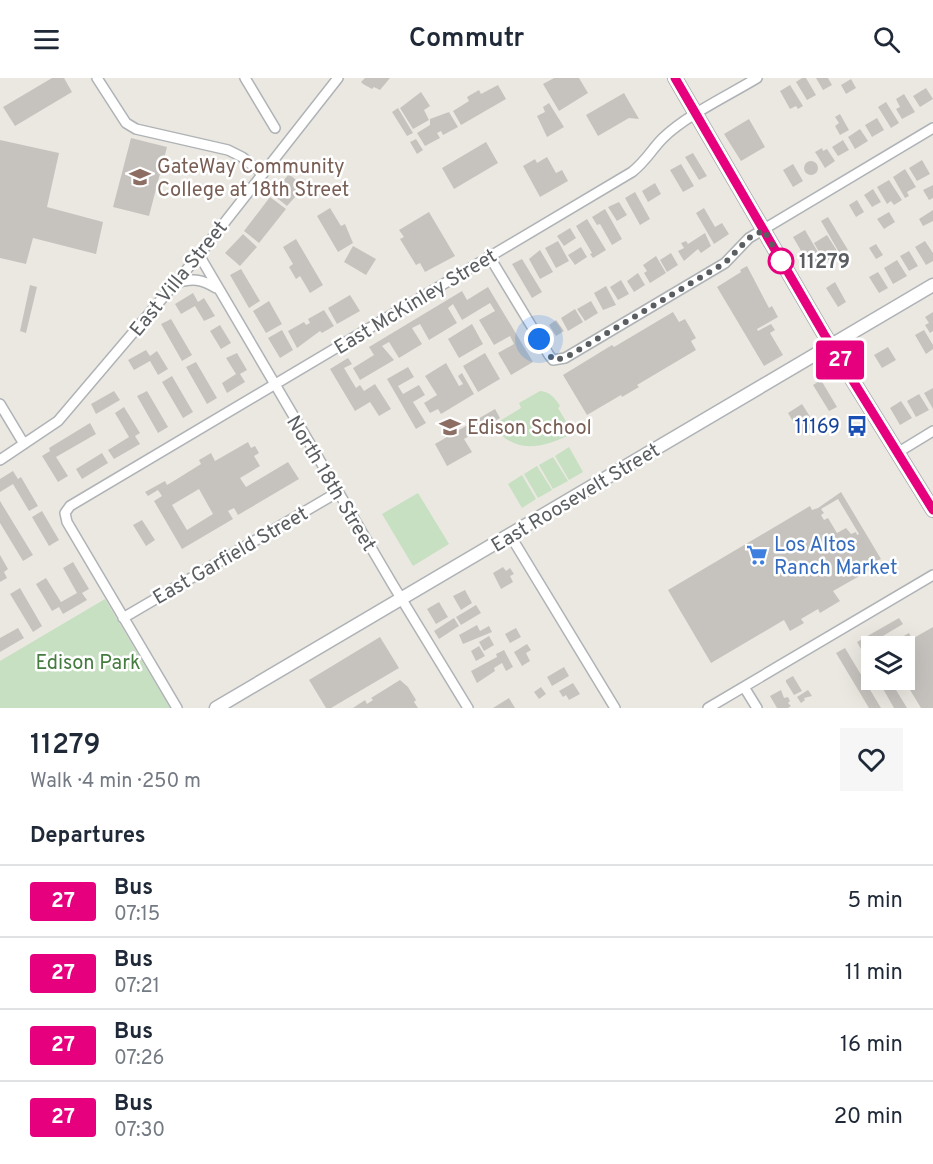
<!DOCTYPE html>
<meta charset="utf-8">
<style>
body{margin:0;font-family:Overpass,sans-serif;background:#f6f6f7;color:#1f2937;height:100vh;display:flex;flex-direction:column;font-size:22px;white-space:nowrap}
*{box-sizing:border-box;margin:0}
p{font-size:20px;color:#747a83}
.icon{flex:none;width:33px;height:33px;fill:none;stroke:currentColor;stroke-width:2;stroke-linecap:round;stroke-linejoin:round}
.map{position:relative;height:630px;overflow:hidden}
.drawer{display:flex;flex-direction:column;background:#fff;flex:1}
.drawer>*{flex:none}
.badge{padding:0 12px;border-radius:4px;font-size:21px;line-height:39px}
.controls{position:absolute;left:861px;top:558px;display:grid;gap:12px}
.controls a{display:grid;place-items:center;width:54px;height:54px;border-radius:0px;background:#fff;box-shadow:0 6px 24px #0002;font-size:30px}
.you{position:absolute;width:30px;height:30px;margin:-15px;border:4px solid #fff;border-radius:50%;background:#1a73e8;box-shadow:0 0 0 9px #1a73e833}
.map>.badge{position:absolute;translate:-50% -50%;box-shadow:0 0 0 3px #fff}
h2{padding:0 30px;font-size:22px;line-height:54px}
.round{display:grid;place-items:center;flex:none;width:63px;height:63px;border-radius:0px;background:#f6f6f7}
.headline{display:flex;align-items:center;justify-content:space-between;height:102px;padding:0 30px}
h1{font-size:28px;font-weight:600;line-height:45px}
ul{padding:0;list-style:none}
li{display:flex;align-items:center;gap:18px;height:72px;padding:0 30px;border-top:2px solid #e0e1e3}
li div{flex:1}
li b{display:block;font-size:22px}
li em{font-style:normal}
li .badge{min-width:66px;font-weight:700;text-align:center}
header{display:flex;justify-content:space-between;align-items:center;height:78px;padding:0 30px;background:#fff;font-size:27px;font-weight:600}
.map>svg:first-child{display:block}
</style>
<header><svg class="icon" aria-label="menu" viewBox="0 0 24 24"><path d="M4 6h16M4 12h16M4 18h16"/></svg>Commutr<svg class="icon" aria-label="search" viewBox="0 0 24 24"><circle cx="10" cy="10" r="6"/><path d="M15 15l6 6"/></svg></header>
<div class="map">
<svg width="933" height="630" viewBox="0 0 933 630">
<rect width="100%" height="100%" fill="#ebe8e2"/>
<path fill="#c6e0c1" d="M540,313C550,314 554,319 560,328L558,330L573,355C544,370 514,378 493,347L521,330L519,325Z
M569,369L583,394L569,402L555,378Z
M553,379L568,403L553,411L539,387Z
M537,388L552,412L538,420L524,396Z
M522,397L536,421L522,430L508,406Z
M418,415L449,466L413,488L382,436Z
M105,521L170,630H0V583Z"/>
<path fill="#c6c3bf" fill-rule="evenodd" d="M52,0H64L72,14L15,48L3,29Z
M365,0H390L380,12L374,9L372,11L363,6L361,4Z
M554,0H579L588,15L559,33L543,6Z
M802,0H806L816,17L807,22L796,4Z
M816,0H828L832,7L823,12Z
M851,1L856,10L846,16L841,7Z
M498,7L506,21L461,47L453,33L469,23L467,19L479,12L481,16Z
M790,7L803,28L798,31L796,28L790,31L780,13Z
M926,10L933,21L920,29L913,18Z
M421,14L430,28L424,32L429,42L413,51L400,30Z
M624,15L639,41L629,40L598,58L586,37Z
M904,16L915,34L902,41L896,31L900,29L896,21Z
M886,24L899,45L891,50L878,29Z
M549,25L564,49L547,59L537,38L545,34L543,29Z
M398,30L413,55L407,58L392,34Z
M449,34L458,49L443,57L441,53L437,55L440,60L425,68L417,55L430,47V41Z
M840,36L849,52L840,57L835,48L839,45L835,39Z
M877,40L884,52L872,59L865,47Z
M749,41L765,69L741,83L724,56Z
M860,51L868,63L855,71L848,59Z
M131,60L167,69L149,138L113,129Z
M416,61L423,72L417,76L410,64Z
M0,62L59,75L47,129L103,144L96,176L33,160L26,186L0,180Z
M843,62L849,72L838,78L832,69Z
M486,64L498,85L454,111L442,90Z
M822,70L823,73L827,71L835,83L825,90L815,74Z
M693,75L707,98L699,102L685,79Z
M547,79L556,95L562,92L568,103L540,119L523,88L535,81L537,85Z
M922,82L930,96L917,103L909,90Z
M804 90a7 7 0 1 1 14 0a7 7 0 1 1-14 0Z
M681,86L694,108L683,114L670,92Z
M793,86L803,103L793,109L783,92Z
M905,91L916,109L907,114L909,118L905,120L893,99Z
M289,96L304,109L287,128L272,116Z
M889,102L902,122L894,127L891,123L887,126L877,109Z
M655,105L661,116L648,124L642,113Z
M933,107V120L929,122L923,112Z
M873,111L881,124L872,129L864,117Z
M635,114L650,141L640,147L625,120Z
M270,119L286,131L259,165L244,153Z
M857,122L864,134L856,139L849,127Z
M619,124L627,137L617,143L608,129Z
M330,130L341,148L345,146L353,165L338,174L317,138Z
M704,130L715,149L722,145L729,156L714,166L696,135Z
M605,131L622,161L612,167L600,146L597,147L592,139Z
M933,132V143L923,148L919,141Z
M429,134L455,178L425,194L420,185L416,187L400,161L404,159L399,152Z
M889,134L895,144L884,151L877,141Z
M828,139L848,172L840,176L821,143Z
M587,141L606,172L593,180L590,176L592,175L576,148Z
M570,150L576,160L564,168L557,158Z
M805,152L819,176L807,183L793,159Z
M705,155L711,168L701,175L698,171L684,183L678,173L684,170L681,165L686,163L688,166Z
M243,156L257,169L240,188L225,175Z
M827,157L839,176L825,184L814,165Z
M296,161L323,207L310,215L300,198L296,201L289,189L293,186L283,169Z
M558,163L569,183L556,190L545,170Z
M925,163L933,175V183L926,187L915,169Z
M876,166L883,177L876,181L869,170Z
M353,168L376,181L366,197L344,184Z
M581,169L587,179L575,187L568,177Z
M540,172L553,194L540,201L529,181Z
M909,173L918,188L909,193L900,178Z
M671,175L678,187L667,194L660,182Z
M820,177L824,185L813,192L808,184Z
M656,178L666,195L650,205L644,195L647,193L643,187Z
M522,181L542,214L532,220L512,186Z
M897,182L907,198L893,206L884,190Z
M747,188L769,230L772,228L778,239L757,251L758,253L771,246L775,252L770,255L783,277L764,288L717,209L741,194L740,192Z
M241,191L260,223L249,230L230,197Z
M878,194L888,210L879,215L869,199Z
M638,195L645,207L634,214L627,203Z
M621,202L629,216L618,222L610,209Z
M835,204L846,224L838,229L826,210Z
M30,207L37,209L26,255L20,253Z
M606,208L616,227L603,232L594,215Z
M488,209L533,284L511,297L498,275L514,266L510,258L494,267L479,242L495,233L490,225L462,242L453,226L448,230L457,245L429,262L420,246L412,250L422,266L399,280L389,264L382,268L394,282L360,302L353,290L374,277L369,269L462,213L467,222Z
M193,215L198,224L204,220L215,238L204,243L195,228L181,236L175,226Z
M350,217L360,233L337,246L328,230Z
M269,223L282,246L266,255L253,233Z
M591,223L598,235L585,243L577,231Z
M575,231L583,244L568,253L561,240Z
M324,232L334,248L322,255L320,253L297,270L288,253L304,244L306,247L310,245L308,241Z
M673,234L679,244L685,241L696,260L691,263L696,272L637,307L639,309L622,319L621,317L587,337L563,297L612,267L614,269Z
M933,234V253L930,255L925,247L929,245L925,239Z
M171,241L192,277L182,283L161,246Z
M556,242L564,253L556,258L549,247Z
M472,246L483,266L459,280L448,261Z
M220,247L231,265L221,271L210,253Z
M282,252L293,272L280,280L268,260Z
M924,252L933,267V271L926,276L915,257Z
M888,269L896,282L882,290L874,277Z
M146,272L150,278L157,273L168,291L158,297L150,283L134,292L128,282Z
M237,275L247,292L240,296L245,304L227,315L222,305L236,296L226,280Z
M485,275L500,301L478,314L463,288Z
M348,280L352,286L344,290L356,310L360,307L364,313L375,306L391,331L379,338L370,324L355,333L330,291Z
M196,284L217,320L207,326L186,289Z
M446,285L459,308L463,306L458,298L462,295L474,316L441,336L438,331L430,335L424,325L437,317L425,298Z
M408,289L414,299L398,308L403,316L419,307L425,317L413,324L426,345L416,351L387,301Z
M172,298L193,334L183,340L162,304Z
M821,302L837,329L829,333L813,307Z
M933,310V331L924,315Z
M114,313L120,322L96,336L91,326Z
M147,313L168,349L158,355L137,318Z
M919,316L929,332L916,339L907,323Z
M901,323L912,340L900,347L890,330Z
M802,326L816,348L801,357L788,335Z
M124,329L140,355L135,358L140,366L114,381L108,372L129,359L115,335Z
M495,331L500,340L464,361L472,374L447,388L435,366Z
M90,345L96,356L56,379L68,398L58,404L42,378L50,373L49,370Z
M248,364L251,370L255,368L259,375L254,378L260,388L240,400L246,409L288,384L299,401L238,437L234,430L228,433L233,441L182,471L154,423L162,418L158,412L148,418L145,414L165,403L167,407L177,401L201,386L199,382L211,375L215,383ZM199,411L213,436L187,452L172,427Z
M102,375L108,385L82,401L76,391Z
M13,393L18,401L21,399L38,428L29,433L13,406L0,414V401Z
M841,414L881,481L877,483L879,487L833,513L840,523L820,535L818,531L801,541L804,545L790,553L784,542L711,585L668,512L810,428L812,432L818,430ZM838,421L859,456L857,457L856,454L851,456L846,450L837,455L828,440L824,442L821,437L824,435L821,431Z
M0,423L33,477L23,483L0,445Z
M42,433L59,462L49,468L32,439Z
M142,442L155,462L146,468L133,447Z
M0,477L8,491L4,494L7,500L0,504Z
M73,484L89,511L82,515L87,522L63,536L59,529L52,533L36,506L46,500L61,524L77,515L63,490Z
M503,489L506,493L510,490L514,496L510,498L513,504L501,511L493,495Z
M20,510L42,548L33,554L10,516Z
M465,512L472,525L461,532L453,518Z
M439,524L448,539L436,546L427,531Z
M476,527L481,535L461,547L456,539Z
M454,540L459,548L439,561L434,553Z
M899,540L903,546L861,571L857,564Z
M477,547L480,553L489,548L492,554L463,566L459,557Z
M933,549V630H921L904,602V568H886L909,555L912,561Z
M18,550L24,560L0,574V560Z
M516,550L521,559L510,565L505,556Z
M489,558L494,567L484,573L479,564Z
M380,559L399,590L331,630H326L309,602Z
M527,566L531,572L526,575L530,583L522,588L514,574Z
M479,568L485,578L476,583L471,573Z
M845,570L881,630H869L836,575Z
M504,572L513,589L506,593L502,585L494,590L495,593L477,605L471,593L497,579L496,576Z
M564,589L569,598L552,608L547,599Z
M793,598L802,613L794,617L786,604V602Z
M400,602L408,609L416,622L414,624L418,630H353L365,622L367,626L373,622L371,620Z
M878,602H890L907,630H894Z
M573,605L580,616L569,622L566,617L563,619L559,613Z
M541,609L546,616L539,621L534,614Z
M781,612L784,620L788,619L790,623L788,625L791,628L788,630H777L770,618Z
M808,612L812,618L804,620L805,622L801,625L797,619Z
M509,620L515,630H493Z"/>
<g fill="none" stroke-linecap="round" stroke-linejoin="round">
<defs>
<path id="minor" d="M97,0L126,45L136,51L228,72L242,79L263,96
M245,0L275,50
M199,177L393,507L468,630
M489,178L549,277L553,282L565,280L725,185L749,160L933,50
M176,205C192,200 202,201 216,210
M0,326L24,366
M897,375L933,353
M0,382L58,343L199,177L338,0
M510,457L615,630
M123,540L338,414
M744,609L757,630
M177,630L67,444L65,435L70,428L632,94C647,82 651,72 663,60C685,38 729,17 757,0
M708,630L933,497"/>
<path id="tertiary" d="M216,630L933,207"/>
<path id="secondary" d="M675,0L824,256L933,432"/>
</defs>
<use href="#minor" stroke="#afb3b6" stroke-width="12"/>
<use href="#tertiary" stroke="#afb3b6" stroke-width="15"/>
<use href="#secondary" stroke="#aeb2b5" stroke-width="16"/>
<use href="#minor" stroke="#fff" stroke-width="9"/>
<use href="#tertiary" stroke="#fff" stroke-width="12"/>
<use href="#secondary" stroke="#fff" stroke-width="14"/>
</g>
<g fill="none" stroke-linecap="round" stroke-linejoin="round">
<defs>
<path id="line" d="M675,0L824,256L933,432"/>
</defs>
<use href="#line" stroke="#fff" stroke-width="14"/>
<use href="#line" stroke="#e6007e" stroke-width="9"/>
<path stroke="#5a5e61" stroke-width="6" stroke-dasharray="0 10.8" d="M539,261L553,282L565,280L725,185L749,160L764,152L781,183"/>
</g>
<defs>
<symbol id="university-bare" viewBox="-9 -9 18 18"><path d="M0-5L7-2L0 1L-7-2ZM-4 1L0 2.5L4 1V4Q0 6-4 4Z" fill="#8d6e63" stroke="#fff" stroke-width="2.5" paint-order="stroke"/></symbol>
<symbol id="bus-bare" viewBox="-9 -9 18 18"><path d="M-5-6H5V4H4V6H2V4H-2V6H-4V4H-5ZM-3.5-4V0h7V-4ZM-3.5 1.2v1.5H-2V1.2ZM2 1.2v1.5H3.5V1.2Z" fill="#1a4fb4" stroke="#fff" stroke-width="2.5" paint-order="stroke"/></symbol>
<symbol id="school-bare" viewBox="-9 -9 18 18"><path d="M0-5L7-2L0 1L-7-2ZM-4 1L0 2.5L4 1V4Q0 6-4 4Z" fill="#8d6e63" stroke="#fff" stroke-width="2.5" paint-order="stroke"/></symbol>
<symbol id="supermarket-bare" viewBox="-9 -9 18 18"><path d="M-6-5.5h2.5l.6 2H6L4.5 2H-2.5L-4.4-4H-6ZM-1.5 3.2a1.3 1.3 0 1 0 .1 0ZM3 3.2a1.3 1.3 0 1 0 .1 0Z" fill="#3f7fe0" stroke="#fff" stroke-width="2.5" paint-order="stroke"/></symbol>
</defs>
<g fill-rule="evenodd">
<use href="#university-bare" x="125" y="84" width="30" height="30"/>
<use href="#bus-bare" x="842" y="333" width="30" height="30"/>
<use href="#school-bare" x="435" y="334" width="30" height="30"/>
<use href="#supermarket-bare" x="742" y="462" width="30" height="30"/>
</g>
<circle fill="#fff" stroke="#e6007e" stroke-width="3" cx="781" cy="183" r="12"/>
<g text-anchor="middle" stroke-width="5" stroke-linejoin="round" paint-order="stroke">
<g font-size="20" fill="#785e54" stroke="#fff" text-anchor="start">
<text x="157" y="95">GateWay Community<tspan x="157" dy="23">College at 18th Street</tspan></text>
<text x="467" y="356">Edison School</text>
</g>
<g font-size="20" font-weight="bold" fill="#5a5e61" stroke="#fff" text-anchor="start">
<text x="799" y="190">11279</text>
</g>
<g font-size="20" fill="#5a5e61" stroke="#fff">
<text transform="translate(178 200) rotate(-51)" y="7">East Villa Street</text>
<text transform="translate(415 223) rotate(-31)" y="7">East McKinley Street</text>
<text transform="translate(332 405) rotate(59)" y="7">North 18th Street</text>
<text transform="translate(575 419) rotate(-31)" y="7">East Roosevelt Street</text>
<text transform="translate(230 477) rotate(-30)" y="7">East Garfield Street</text>
</g>
<g font-size="20" fill="#164399" stroke="#fff" text-anchor="end">
<text x="840" y="355">11169</text>
</g>
<g font-size="20" fill="#366cbe" stroke="#fff" text-anchor="start">
<text x="774" y="473">Los Altos<tspan x="774" dy="23">Ranch Market</tspan></text>
</g>
<g font-size="20" fill="#447b3f" stroke="#fff">
<text x="88" y="591">Edison Park</text>
</g>
</g>
</svg>
<div class="controls">
<a><svg class="icon" aria-label="layers" viewBox="0 0 24 24"><path d="M12 4l9 5-9 5-9-5zM3 14l9 5 9-5"/></svg></a>
</div>
<div class="you" style="left:539px;top:261px"></div>
<b class="badge" style="left:840px;top:282px;background:#e6007e;color:#fff">27</b>
</div>
<section class="drawer">
<div class="headline"><div><h1>11279</h1><p>Walk · 4 min · 250 m</p></div><a class="round"><svg class="icon" aria-label="heart" viewBox="0 0 24 24"><path d="M12 20l-8-8c-3-5 5-10 8-4 3-6 11-1 8 4z"/></svg></a></div>
<h2>Departures</h2>
<ul>
<li><span class="badge" style="background:#e6007e;color:#fff">27</span><div><b>Bus</b><p>07:15</p></div><em>5 min</em></li>
<li><span class="badge" style="background:#e6007e;color:#fff">27</span><div><b>Bus</b><p>07:21</p></div><em>11 min</em></li>
<li><span class="badge" style="background:#e6007e;color:#fff">27</span><div><b>Bus</b><p>07:26</p></div><em>16 min</em></li>
<li><span class="badge" style="background:#e6007e;color:#fff">27</span><div><b>Bus</b><p>07:30</p></div><em>20 min</em></li>
</ul>
</section>
